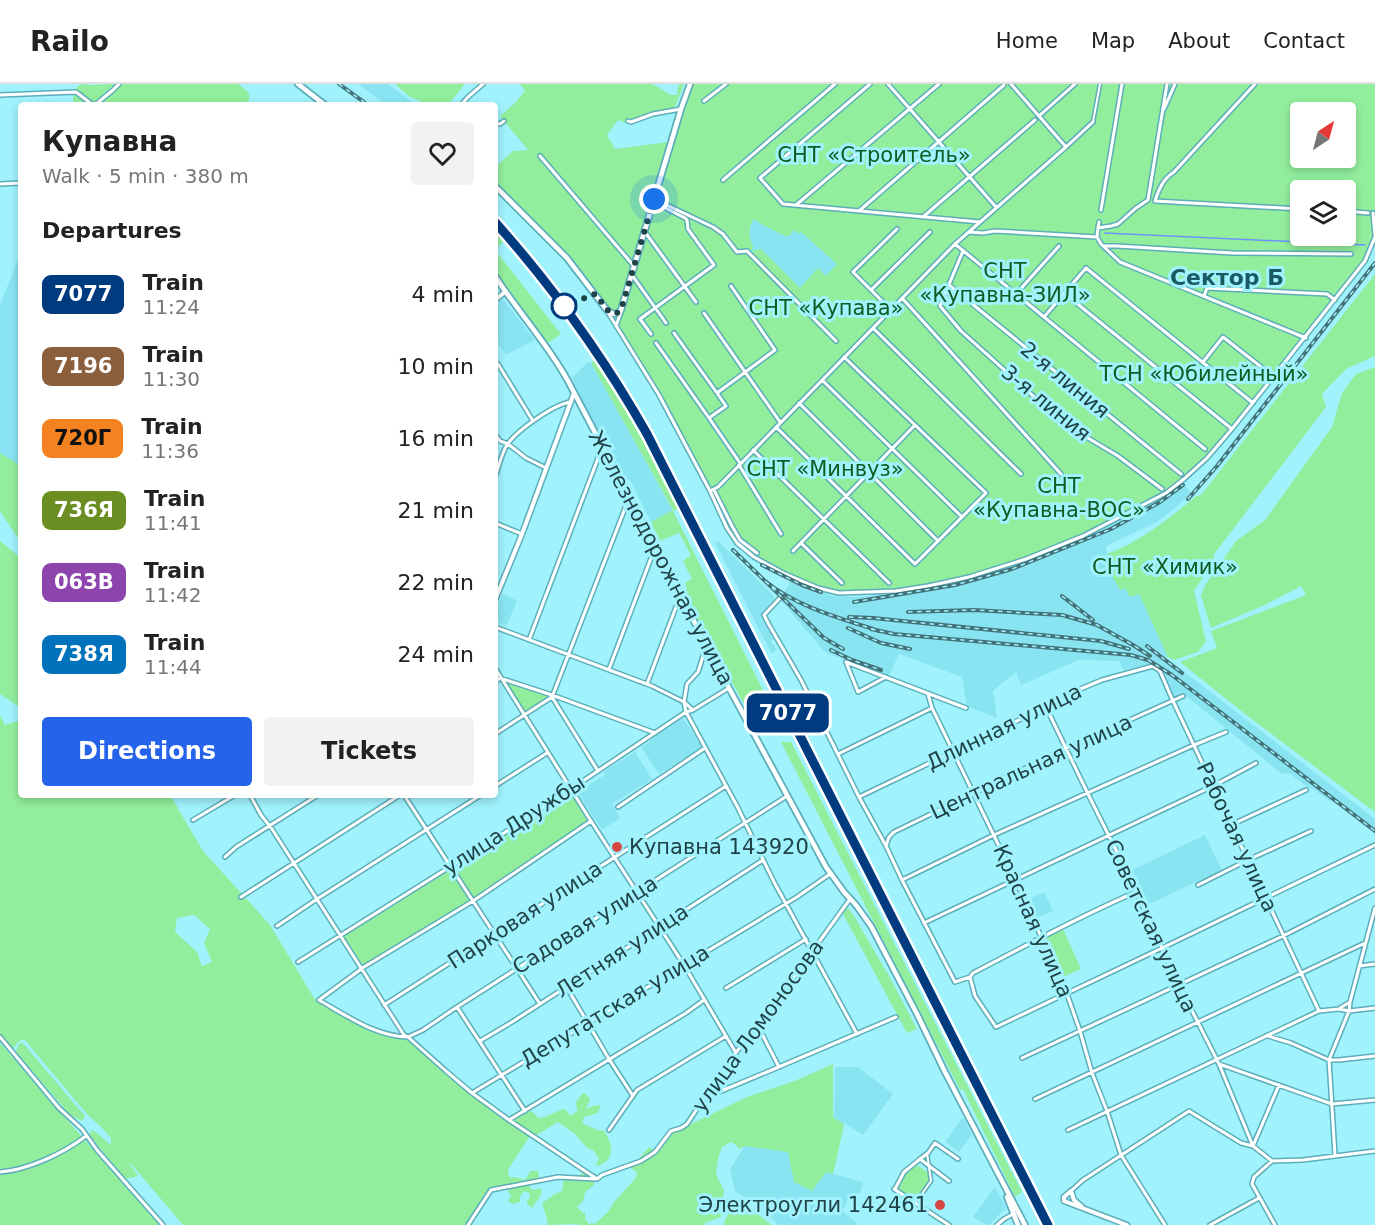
<!DOCTYPE html>
<meta charset="utf-8">
<style>
body{margin:0;font-family:"DejaVu Sans",sans-serif;background:#f2f2f2;color:#222;height:100vh;display:flex;flex-direction:column;font-size:22px;white-space:nowrap}
*{box-sizing:border-box;margin:0}
p{font-size:20px;color:#767676}
.icon{flex:none;width:33px;height:33px;fill:none;stroke:currentColor;stroke-width:2;stroke-linecap:round;stroke-linejoin:round}
.map{position:relative;flex:1;overflow:hidden}
.side{position:absolute;left:18px;top:18px;width:480px;height:696px;display:flex;flex-direction:column;background:#fff;border-radius:6px;box-shadow:0 3px 9px #0003}
.side>*{flex:none}
.badge{padding:0 12px;border-radius:9px;font-size:21px;line-height:39px}
.needle{width:39px;rotate:36deg}
.tools{position:absolute;left:1290px;top:18px;display:grid;gap:12px}
.tools a{display:grid;place-items:center;width:66px;height:66px;border-radius:6px;background:#fff;box-shadow:0 3px 9px #0003;font-size:30px}
.you{position:absolute;width:30px;height:30px;margin:-15px;border:4px solid #fff;border-radius:50%;background:#1a73e8;box-shadow:0 0 0 9px #1a73e833}
.map>.badge{position:absolute;translate:-50% -50%;box-shadow:0 0 0 3px #fff}
h2{padding:0 24px;font-size:22px;line-height:54px}
.round{display:grid;place-items:center;flex:none;width:63px;height:63px;border-radius:6px;background:#f2f2f2}
.overview{display:flex;align-items:center;justify-content:space-between;height:102px;padding:0 24px}
h1{font-size:28px;font-weight:700;line-height:45px}
.button{display:flex;gap:12px;margin-top:auto;padding:12px 24px}
.button a{flex:1;height:69px;border-radius:6px;background:#2563eb;color:#fff;font-size:24px;font-weight:700;line-height:69px;text-align:center}
.button a+a{background:#f2f2f2;color:#222}
ul{padding:0;list-style:none}
li{display:flex;align-items:center;gap:18px;height:72px;padding:0 24px}
li div{flex:1}
li b{display:block;font-size:22px}
li em{font-style:normal}
li .badge{min-width:66px;font-weight:700;text-align:center}
header{display:flex;align-items:center;gap:36px;box-sizing:border-box;height:84px;padding:0 30px;background:#fff;border-bottom:2px solid #e0e0e0}
header strong{font-size:28px}
nav{display:flex;gap:33px;margin-inline-start:auto;font-size:21px}
.map>svg:first-child{display:block}
</style>
<header>
<strong>Railo</strong>
<nav><a>Home</a><a>Map</a><a>About</a><a>Contact</a></nav>
</header>
<div class="map">
<svg width="1375" height="1141" viewBox="0 0 1375 1141">
<rect width="100%" height="100%" fill="#a0f2fd"/>
<path fill="#89e4f1" d="M358,0H388L416,21H386Z
M754,135L765,142L786,152H789L794,146L799,150L801,148L837,180L826,192L818,184L800,204L750,167L749,154L751,139Z
M21,168V382L0,369V221Z
M502,215H503L535,256L506,271L495,255V221Z
M587,279H591L673,427L651,438L630,396L627,397L599,346H596L572,294Z
M1183,399L1191,409L1173,426L1155,439L1106,462L1107,470L1110,473V476L1105,479L1125,503L1139,509L1168,571L1166,573L1169,576L1375,735V749L1338,721L1324,713L1312,704L1310,705L1289,689L1282,690L1184,610L1173,614L1163,592L1164,589L1153,580L1145,581L1123,586L1119,577L1079,576L1021,601L1016,588L993,607L997,634L967,622L962,593L899,570L889,592L826,569L805,545L780,515L791,497L831,512L860,513L924,506L1000,486L1078,456L1154,418Z
M718,457L772,510L776,518L762,527L775,554L771,557L777,566L771,569L715,459Z
M503,510L512,514L517,518L506,542L495,537V529Z
M683,634L702,663L659,690L641,663L651,657V654Z
M635,668L652,695L612,720L620,734L602,746L577,708L605,691L603,688Z
M1205,751L1222,786L1149,820L1132,786Z
M1044,808L1053,827L1036,834L1028,816Z
M835,983H858L893,1010L863,1051L834,1033Z
M963,1033L972,1050L959,1068L945,1058Z
M745,1062L789,1068L794,1098L826,1088L863,1098L860,1110L850,1112L842,1127L857,1139L856,1141H778L762,1124L735,1107L730,1085Z
M995,1103L1006,1124L989,1141H987L973,1133Z"/>
<path fill="#92ee9c" fill-rule="evenodd" d="M81,0C92,2 103,0 115,0L91,21H74L73,15L74,6Z
M119,0H238L249,9V16L245,21H95Z
M395,0H465L448,21H429L410,13Z
M520,0H652L671,11H677L678,3L680,0H684L674,26L626,39L618,36L607,51L615,65L669,58L620,225C614,229 612,228 607,223L586,192L569,172L495,99V83L513,67L528,66L500,32L515,19L525,7Z
M693,0H1375V153L1365,177L1306,254L1207,374L1166,409L1083,452L1026,475L969,493L896,507L839,509L818,504L785,490L754,473L737,459L728,444L659,311L618,245L683,25ZM1300,28H1346V74H1300ZM1300,106H1346V152H1300ZM754,135L765,142L785,152H789L794,146L799,150L801,148L837,180L826,192L818,184L800,204L761,165L751,167L753,162C748,153 748,143 754,135Z
M495,147L504,157L495,166L561,250L545,261L495,192Z
M1375,190V272L1346,285L1322,310L1326,323L1215,469L1211,481L1194,507L1206,557L1198,568L1174,576L1166,572L1167,571L1139,510L1130,513L1125,504L1120,506L1105,480L1110,476L1109,471L1107,470C1141,457 1169,435 1196,412L1201,411Z
M597,274L680,424L673,427L784,648L760,649L682,507L687,504L685,499L692,495L683,477L691,471L679,449L660,457L651,438L673,426L591,279Z
M1375,283V728L1245,630L1180,578L1217,564L1211,547L1306,511L1301,502L1265,521L1211,544L1201,512L1204,503L1236,457L1265,436L1332,343L1342,309L1356,290Z
M0,369L21,382V459L0,427Z
M0,457L21,474V624L0,610Z
M504,597L548,612V613L525,629Z
M0,631L5,641L21,636V711H170L203,767L270,841L314,914L371,943L397,952H408L436,978L508,1034L527,1024L536,1031L538,1034C547,1034 555,1027 565,1025L571,1032L578,1026C573,1018 579,1014 584,1008L590,1015L586,1025L593,1022L601,1021L598,1029L584,1033L582,1039L599,1047L603,1046C610,1054 616,1071 605,1078C602,1081 598,1081 595,1082L599,1075C596,1070 594,1065 587,1064L575,1050L558,1038L535,1052H530L509,1084L508,1090L511,1094L514,1093L525,1096L531,1087H538L539,1093L529,1103L533,1106L541,1104V1111L532,1124L527,1120V1117L530,1114L529,1109L524,1107L520,1113V1118L513,1120L508,1117L511,1112L508,1106L492,1103L489,1106L467,1141H183L132,1081L129,1079L138,1092L126,1095L89,1051L92,1046L97,1049L111,1061V1054L101,1043L86,1029L24,955L18,958L13,965L0,950ZM194,831L210,845L204,859L212,878L202,882L197,868L175,848L177,834Z
M781,658H791L1022,1108L1015,1113L963,1005L960,1006L958,1002Z
M570,708L588,737L470,816L362,882L343,852Z
M847,823L854,832L889,892L917,945L907,949L843,830Z
M1063,845L1081,885L1063,893L1045,853Z
M22,958L85,1032L82,1037L70,1031L16,968L18,961Z
M0,959L159,1141H0Z
M833,980V1033L844,1040L843,1046L833,1090L826,1088L812,1107L794,1098L788,1068L745,1062L739,1065L736,1061L731,1058L722,1063L718,1075L716,1091L724,1106L721,1133L705,1139L704,1141H578L577,1140L546,1141L548,1138L542,1119L555,1110L562,1107L564,1095L567,1092L576,1093L583,1089L594,1096V1101L585,1108L583,1117L577,1123L583,1129L585,1128V1135L589,1140L596,1139L608,1128L614,1118L635,1095L637,1089L631,1084L649,1063L654,1066L664,1053L747,1013L797,996Z
M915,1080L931,1090C929,1101 922,1111 913,1116L897,1106L902,1093Z
M737,1122H747L772,1141H723L728,1130Z"/>
<g fill="none" stroke-linecap="round" stroke-linejoin="round">
<path stroke="#6c93fe" stroke-width="1.5" d="M1105,149L1365,161"/>
<defs>
<path id="pedestrian" d="M1093,38L1100,0
M914,1117L919,1114L931,1097L927,1069"/>
<path id="minor" d="M870,0L760,94L783,120L980,138
M888,0L996,123
M1255,0L1174,88C1163,95 1159,105 1155,117L1300,125
M0,11L76,8L93,21
M704,17L726,0
M95,21L113,6L119,0
M461,21L468,13L483,0
M1164,25L1175,0
M1039,32L1075,0
M628,37L631,38L653,30L681,25
M495,39L500,40L504,37
M1066,63L1093,38
M540,72L633,181
M723,96L835,0
M0,100L21,99
M654,115L713,143L723,150L737,168L747,167L836,257
M796,121L939,0
M1101,126L1122,0
M859,127L1004,1
M1346,127L1368,129
M1373,129L1375,151
M923,133L1035,36
M1098,144L1099,138
M645,148L696,218
M969,148L983,149L995,147L1097,153L1101,160L1120,178L1306,254
M1097,153L1098,144L1111,142L1118,140L1136,124L1148,116L1167,0
M955,160L1205,365
M1104,162H1117L1232,169L1351,170
M963,167L940,222L961,247L1041,319L1078,348L1118,372L1162,405
M632,191L666,239
M949,201L1181,390
M731,202L775,266L717,309L726,322L709,334L740,379
M871,206L930,148
M1064,209L1232,345
M1016,210L1059,162
M1204,212L1207,204L1327,210L1335,216
M902,214L1061,390
M891,226L853,188L897,145
M607,227L659,311L710,407L727,444L737,459L754,473L785,490L818,504L839,509L896,507L928,502L969,493L1026,475L1083,452L1166,409L1184,395L1207,374L1232,345L1365,177L1375,153
M704,229L780,338
M1044,233L1086,184L1253,319
M616,242L621,228
M873,244L1021,390
M674,249L717,309
M651,250L640,235L714,181L688,145L687,136L685,134L654,118
M656,259L709,334
M1203,278L1223,253L1274,293
M498,280L533,337
M822,296L962,433
M799,319L938,457
M776,343L915,480L986,409L844,273
M495,350L500,357L508,360L526,374L546,384
M753,366L889,499
M739,381L781,450
M495,393C499,383 501,370 507,361C516,347 554,320 571,318
M714,406L732,442L740,456L757,469
M710,407L718,403L955,160L1066,63L1011,0
M495,439L522,450
M801,459L842,499
M793,467L915,341
M780,514L764,531L768,539L801,596L859,713L886,762L902,796L955,898L970,893L973,889C1027,861 1080,832 1136,808
M495,543L652,602L684,618L693,626
M529,556L600,369L604,365
M706,563L698,588L687,600L684,618L686,628L737,722L774,798L857,950
M846,578L966,624
M846,578L858,608L886,593
M495,584L591,737L684,881L736,969
M609,585L653,469L656,465
M495,598L500,594L552,611L655,649
M647,600L676,523L682,514
M928,610L932,624L1015,795L1067,910L1080,947L1092,989L1107,1027L1121,1071L1165,1141
M552,613L629,414
M552,613L598,687
M1046,623L1088,710L1127,788L1179,901L1219,980L1253,1062
M495,650L552,613
M838,670L932,624
M495,702L547,669
M250,711L261,731L272,745L404,951L408,953L423,946L457,923L787,712
M404,711L540,920
M859,713L1046,623L1054,616L1102,596L1153,582L1160,587L1173,617L1319,927
M618,723L705,664
M193,736L235,711
M591,737L473,817L364,883L319,916C347,932 375,952 408,953L446,987L472,1009L797,813L830,790
M1231,741L1306,706
M886,762L889,753L894,748L1065,665L1183,612
M225,773L236,763L318,711
M902,796L994,751L1194,661L1226,648
M1198,801L1248,776L1311,747
M241,813L400,711
M924,839L1213,702L1256,679
M277,842L317,815L481,711
M298,878L507,747L571,705L686,628L693,626L729,604
M1359,882L1375,880
M970,893L975,912L996,943L1162,864L1375,761
M566,902L609,975L633,1012
M726,904L806,855
M384,921L726,702
M457,923L525,1027
M1340,924L1350,918L1375,824
M756,942L761,948L779,983
M1268,952L1291,959L1329,976H1339L1375,972
M0,953L59,1024L82,1045L97,1066L163,1141
M480,957L512,938L763,776
M1022,974L1283,852L1375,805
M1219,980L1332,1020L1375,1016
M472,1009L509,1036L597,1095
M707,1013L774,985L896,933
M1035,1015L1365,859
M509,1036L686,929L704,916
M609,1046L637,1006L726,952
M1068,1046L1319,927L1339,925L1349,927L1375,924
M1253,1062L1279,1001
M1335,1071L1329,976L1349,927L1350,918
M1272,1077L1303,1076L1375,1067
M0,1088C28,1086 64,1069 86,1052
M597,1095L602,1091L641,1077L655,1068L671,1047L681,1044L687,1040L725,983L793,894L850,815
M949,1097L920,1075L928,1069L935,1059L958,1075
M894,1105L949,1141
M895,1105L904,1088L920,1075
M1071,1107L1083,1096L1189,1027L1241,1059L1253,1062L1272,1077L1254,1093L1252,1100L1275,1141
M468,1141L491,1106L558,1093L595,1095
M997,1141L1004,1135L1013,1130
M1210,1141L1259,1114"/>
<path id="tertiary" d="M495,216L505,208
M495,516L522,450L574,309
M1082,1123L1074,1116L1071,1107L1064,1113V1117L1127,1141"/>
<path id="secondary" d="M298,0L325,21
M495,102L567,174L606,225C611,230 616,232 621,226L681,25L690,0
M495,192C518,228 548,260 568,297L729,604L826,783L844,808L856,821L871,842L918,932L945,988L1025,1141
M1007,1113L1018,1141"/>
</defs>
<use href="#pedestrian" stroke="#5caeb9" stroke-width="5"/>
<use href="#minor" stroke="#5caeb9" stroke-width="6"/>
<use href="#tertiary" stroke="#5caeb9" stroke-width="7"/>
<use href="#secondary" stroke="#5caeb9" stroke-width="8"/>
<use href="#pedestrian" stroke="#fff" stroke-width="2"/>
<use href="#minor" stroke="#fff" stroke-width="3"/>
<use href="#tertiary" stroke="#fff" stroke-width="4"/>
<use href="#secondary" stroke="#fff" stroke-width="4.5"/>
<defs>
<path id="rail" d="M339,0L368,21
M495,135C554,201 606,272 649,349L1051,1141
M1188,415L1217,382L1375,179
M733,466L824,554L843,565
M762,481L802,501L821,508
M765,497C797,523 840,534 879,547
M1062,512L1093,536
M854,518L955,501L1012,485L1111,445L1160,418L1183,401
M908,528L974,526L1062,531L1097,541L1133,561L1150,572
M849,533L873,534L1101,557L1129,565
M848,544L881,559L910,565
M871,545L894,550L1131,571L1148,576L1172,591L1375,747
M1147,562L1182,589
M831,566L852,576L881,586"/>
</defs>
<use href="#rail" stroke="#437379" stroke-width="4"/>
<use href="#rail" stroke="#a0f2fd" stroke-width="1.5" stroke-dasharray="4.5" stroke-linecap="butt"/>
</g>
<g fill="none" stroke-linecap="round" stroke-linejoin="round">
<defs>
<path id="line" d="M495,138C553,203 604,274 647,350L1048,1141"/>
</defs>
<use href="#line" stroke="#fff" stroke-width="14"/>
<use href="#line" stroke="#003b80" stroke-width="9"/>
<path stroke="#204347" stroke-width="6" stroke-dasharray="0 10.8" d="M564,222L595,210L610,229H617L621,226L654,115"/>
</g>
<circle fill="#fff" stroke="#003b80" stroke-width="3" cx="564" cy="222" r="12"/>
<g fill="#d54740" stroke="#a0f2fd" stroke-width="2">
<circle cx="617" cy="763" r="6"/>
<circle cx="940" cy="1121" r="6"/>
</g>
<g text-anchor="middle" stroke-width="6" stroke-linejoin="round" paint-order="stroke">
<g font-size="21" fill="#0e5c22" stroke="#a0f2fd">
<text x="874" y="78">СНТ «Строитель»</text>
<text x="1005" y="194">СНТ<tspan x="1005" dy="24">«Купавна-ЗИЛ»</tspan></text>
<text x="826" y="231">СНТ «Купава»</text>
<text x="1204" y="297">ТСН «Юбилейный»</text>
<text x="825" y="392">СНТ «Минвуз»</text>
<text x="1059" y="409">СНТ<tspan x="1059" dy="24">«Купавна-ВОС»</tspan></text>
<text x="1165" y="490">СНТ «Химик»</text>
</g>
<g font-size="21" fill="#204347" stroke="#a0f2fd">
<text transform="translate(1065 296) rotate(39)" y="7">2-я линия</text>
<text transform="translate(1046 319) rotate(39)" y="7">3-я линия</text>
<text transform="translate(661 474) rotate(62)" y="7">Железнодорожная улица</text>
<text transform="translate(1004 643) rotate(-26)" y="7">Длинная улица</text>
<text transform="translate(1031 683) rotate(-25)" y="7">Центральная улица</text>
<text transform="translate(514 741) rotate(-33)" y="7">улица Дружбы</text>
<text transform="translate(1237 753) rotate(65)" y="7">Рабочая улица</text>
<text transform="translate(525 831) rotate(-33)" y="7">Парковая улица</text>
<text transform="translate(1033 837) rotate(66)" y="7">Красная улица</text>
<text transform="translate(585 841) rotate(-32)" y="7">Садовая улица</text>
<text transform="translate(1151 842) rotate(65)" y="7">Советская улица</text>
<text transform="translate(622 867) rotate(-33)" y="7">Летняя улица</text>
<text transform="translate(615 922) rotate(-31)" y="7">Депутатская улица</text>
<text transform="translate(758 942) rotate(-54)" y="7">улица Ломоносова</text>
</g>
<g font-size="21" fill="#204347" stroke="#a0f2fd" text-anchor="start">
<text x="629" y="770">Купавна 143920</text>
<text x="928" y="1128" text-anchor="end">Электроугли 142461</text>
</g>
<g font-size="22" font-weight="bold" fill="#195b63" stroke="#a0f2fd">
<text x="1227" y="201">Сектор Б</text>
</g>
</g>
</svg>
<div class="tools">
<a><svg class="needle" viewBox="-14 -14 28 28"><path d="M0-13l5 13h-10z" fill="#e53935"/><path d="M0 13l5-13h-10z" fill="#767676"/></svg></a>
<a><svg class="icon" aria-label="layers" viewBox="0 0 24 24"><path d="M12 4l9 5-9 5-9-5zM3 14l9 5 9-5"/></svg></a>
</div>
<div class="you" style="left:654px;top:115px"></div>
<b class="badge" style="left:788px;top:629px;background:#003b80;color:#fff">7077</b>
<section class="side">
<div class="overview"><div><h1>Купавна</h1><p>Walk · 5 min · 380 m</p></div><a class="round"><svg class="icon" aria-label="heart" viewBox="0 0 24 24"><path d="M12 20l-8-8c-3-5 5-10 8-4 3-6 11-1 8 4z"/></svg></a></div>
<h2>Departures</h2>
<ul>
<li><span class="badge" style="background:#003b80;color:#fff">7077</span><div><b>Train</b><p>11:24</p></div><em>4 min</em></li>
<li><span class="badge" style="background:#8b5e3c;color:#fff">7196</span><div><b>Train</b><p>11:30</p></div><em>10 min</em></li>
<li><span class="badge" style="background:#f58220;color:#111">720Г</span><div><b>Train</b><p>11:36</p></div><em>16 min</em></li>
<li><span class="badge" style="background:#6b8e23;color:#fff">736Я</span><div><b>Train</b><p>11:41</p></div><em>21 min</em></li>
<li><span class="badge" style="background:#8e44ad;color:#fff">063В</span><div><b>Train</b><p>11:42</p></div><em>22 min</em></li>
<li><span class="badge" style="background:#0072bc;color:#fff">738Я</span><div><b>Train</b><p>11:44</p></div><em>24 min</em></li>
</ul>
<div class="button"><a>Directions</a><a>Tickets</a></div>
</section>
</div>
